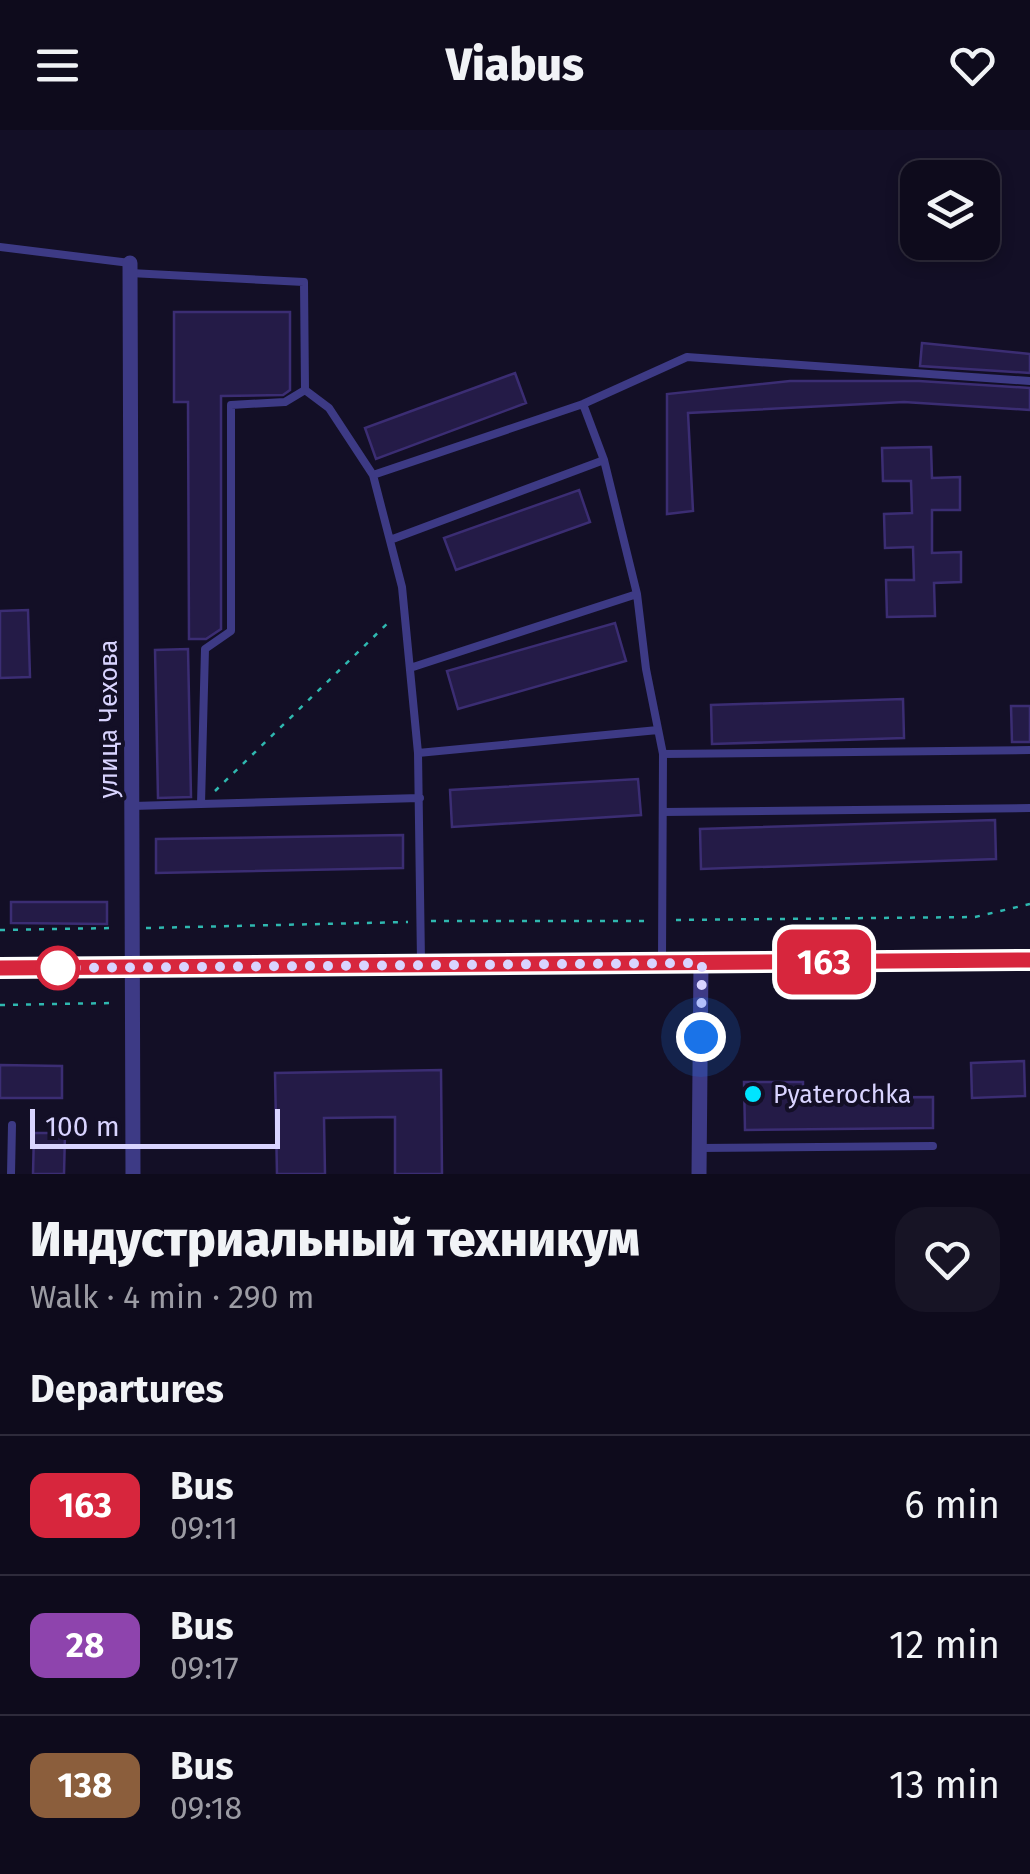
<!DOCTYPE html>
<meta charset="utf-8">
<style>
body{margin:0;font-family:"Fira Sans",sans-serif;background:#171425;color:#f1f3f6;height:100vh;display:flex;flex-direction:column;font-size:38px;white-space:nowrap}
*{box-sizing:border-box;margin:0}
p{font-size:32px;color:#9b9ba3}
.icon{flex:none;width:55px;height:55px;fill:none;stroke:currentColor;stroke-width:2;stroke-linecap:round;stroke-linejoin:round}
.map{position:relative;height:1044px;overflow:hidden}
.panel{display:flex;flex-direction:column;background:#0e0b1c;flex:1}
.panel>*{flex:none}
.badge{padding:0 20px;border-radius:15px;font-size:35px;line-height:65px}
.buttons{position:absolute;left:900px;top:30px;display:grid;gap:20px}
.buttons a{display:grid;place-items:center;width:100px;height:100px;border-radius:20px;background:#0e0b1c;box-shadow:0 5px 15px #0003,0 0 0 2px #2e2b3b;font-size:50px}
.scale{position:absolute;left:30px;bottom:25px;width:250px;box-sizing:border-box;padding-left:10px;border:5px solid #d9d4ff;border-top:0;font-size:28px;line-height:35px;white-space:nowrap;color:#d9d4ff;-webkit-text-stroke:8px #130f26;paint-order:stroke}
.you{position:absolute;width:50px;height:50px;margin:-25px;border:8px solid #fff;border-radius:50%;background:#1a73e8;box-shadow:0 0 0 15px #1a73e833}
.map>.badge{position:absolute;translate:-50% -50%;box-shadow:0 0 0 5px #fff}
h2{padding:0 30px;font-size:38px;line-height:90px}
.round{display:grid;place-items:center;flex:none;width:105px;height:105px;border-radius:30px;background:#171425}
.headline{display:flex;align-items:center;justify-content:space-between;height:170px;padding:0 30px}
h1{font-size:48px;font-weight:800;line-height:75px}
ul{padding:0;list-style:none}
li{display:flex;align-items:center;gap:30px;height:140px;padding:0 30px;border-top:2px solid #2e2b3b}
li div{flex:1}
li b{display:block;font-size:38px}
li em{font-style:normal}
li .badge{min-width:110px;font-weight:700;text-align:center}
header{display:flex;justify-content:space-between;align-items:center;height:130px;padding:0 30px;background:#0e0b1c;font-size:45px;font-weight:800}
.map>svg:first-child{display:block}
</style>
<header><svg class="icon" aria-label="menu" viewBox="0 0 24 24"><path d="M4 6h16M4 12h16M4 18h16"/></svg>Viabus<svg class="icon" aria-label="heart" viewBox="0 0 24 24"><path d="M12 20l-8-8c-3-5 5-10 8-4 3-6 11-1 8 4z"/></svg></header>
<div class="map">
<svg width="1030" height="1044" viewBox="0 0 1030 1044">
<rect width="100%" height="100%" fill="#130f26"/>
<path fill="#241b47" stroke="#3b2d73" stroke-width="2.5" d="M174,182H290V260L283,265L221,266V499L206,509H189L188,272H174Z
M922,213L1030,224V243L920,236Z
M515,243L526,273L376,329L365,298Z
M790,251H919L1030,258V280L904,272L688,283L693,381L667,384V264Z
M931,317L932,348L960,347V380H932V423L961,422V452L934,453L935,486L887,487L886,450H914L913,417L885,418L884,384L912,383L911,351H883L882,318Z
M579,360L590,392L456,440L444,408Z
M28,480L30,547L0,548V481Z
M615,493L626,531L458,579L447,541Z
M188,519L191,667L158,668L155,520Z
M903,569L904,608L712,614L711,575Z
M1011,576H1030V612H1012Z
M638,649L641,685L452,697L450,660Z
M995,690L996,729L701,739L700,699Z
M403,705V738L156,743V709Z
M11,772H107V794L11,793Z
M1024,931L1025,966L972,968L971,933Z
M0,935L62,936V968H0Z
M441,940L442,1044H395V987L324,988L325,1044H277L275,943Z
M744,952H803V968L933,967V998L745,1000Z
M34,1003H65L64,1044H33Z"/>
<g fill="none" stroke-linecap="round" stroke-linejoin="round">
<path stroke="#2fb8b0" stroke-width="2.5" stroke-dasharray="5 8" stroke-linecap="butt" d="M215,661L392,489
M676,790L975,787L1030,774
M431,791H648
M146,798L408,792
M0,800L113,798
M0,875L113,873"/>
<path stroke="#3d3a85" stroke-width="8" d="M0,117L130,133
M130,143L304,152L305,260L285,272L231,275V501L205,519L201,674L133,676
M305,260L329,278L373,345L402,457L418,623L421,831
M583,274L604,330L637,464L646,539L663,624L662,830
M373,345L583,274L687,227L1030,251
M390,410L604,330
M410,538L637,464
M418,623L658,600
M663,624L1030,620
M201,674L420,668
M663,682L1030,678
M699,1018L933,1016
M11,1044L12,995"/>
<path stroke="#3d3a85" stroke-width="15" d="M130,133L133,1044
M699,1044L701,833"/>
<path stroke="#6f6bff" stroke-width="20" d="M0,838L1030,830"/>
</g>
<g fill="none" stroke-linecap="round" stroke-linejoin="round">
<defs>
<path id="line" d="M0,838L1030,830"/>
</defs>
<use href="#line" stroke="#fff" stroke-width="22"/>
<use href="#line" stroke="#d7263d" stroke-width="15"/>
<path stroke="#d9d4ff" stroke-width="10" stroke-dasharray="0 18" d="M58,838L702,833L701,907"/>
</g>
<circle fill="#fff" stroke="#d7263d" stroke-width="5" cx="58" cy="838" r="20"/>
<circle fill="#00e5ff" stroke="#130f26" stroke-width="4" cx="753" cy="964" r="10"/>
<g text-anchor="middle" stroke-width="8" stroke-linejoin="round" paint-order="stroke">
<g font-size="25" fill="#d9d4ff" stroke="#130f26">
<text transform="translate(108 589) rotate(-90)" y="9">улица Чехова</text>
</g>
<g font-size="25" fill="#d9d4ff" stroke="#130f26" text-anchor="start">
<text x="773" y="973">Pyaterochka</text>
</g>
</g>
</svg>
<div class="buttons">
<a><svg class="icon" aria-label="layers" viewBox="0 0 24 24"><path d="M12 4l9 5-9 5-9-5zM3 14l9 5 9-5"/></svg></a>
</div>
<div class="scale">100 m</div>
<div class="you" style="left:701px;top:907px"></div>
<b class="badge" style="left:824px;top:832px;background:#d7263d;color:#fff">163</b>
</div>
<section class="panel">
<div class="headline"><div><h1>Индустриальный техникум</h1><p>Walk · 4 min · 290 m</p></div><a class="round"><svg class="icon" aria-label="heart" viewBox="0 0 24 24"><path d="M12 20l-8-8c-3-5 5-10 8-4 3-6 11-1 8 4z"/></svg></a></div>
<h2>Departures</h2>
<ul>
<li><span class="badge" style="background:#d7263d;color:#fff">163</span><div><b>Bus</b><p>09:11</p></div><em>6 min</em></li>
<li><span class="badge" style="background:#8e44ad;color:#fff">28</span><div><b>Bus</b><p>09:17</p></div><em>12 min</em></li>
<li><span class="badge" style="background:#8b5e3c;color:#fff">138</span><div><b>Bus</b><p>09:18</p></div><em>13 min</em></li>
</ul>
</section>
